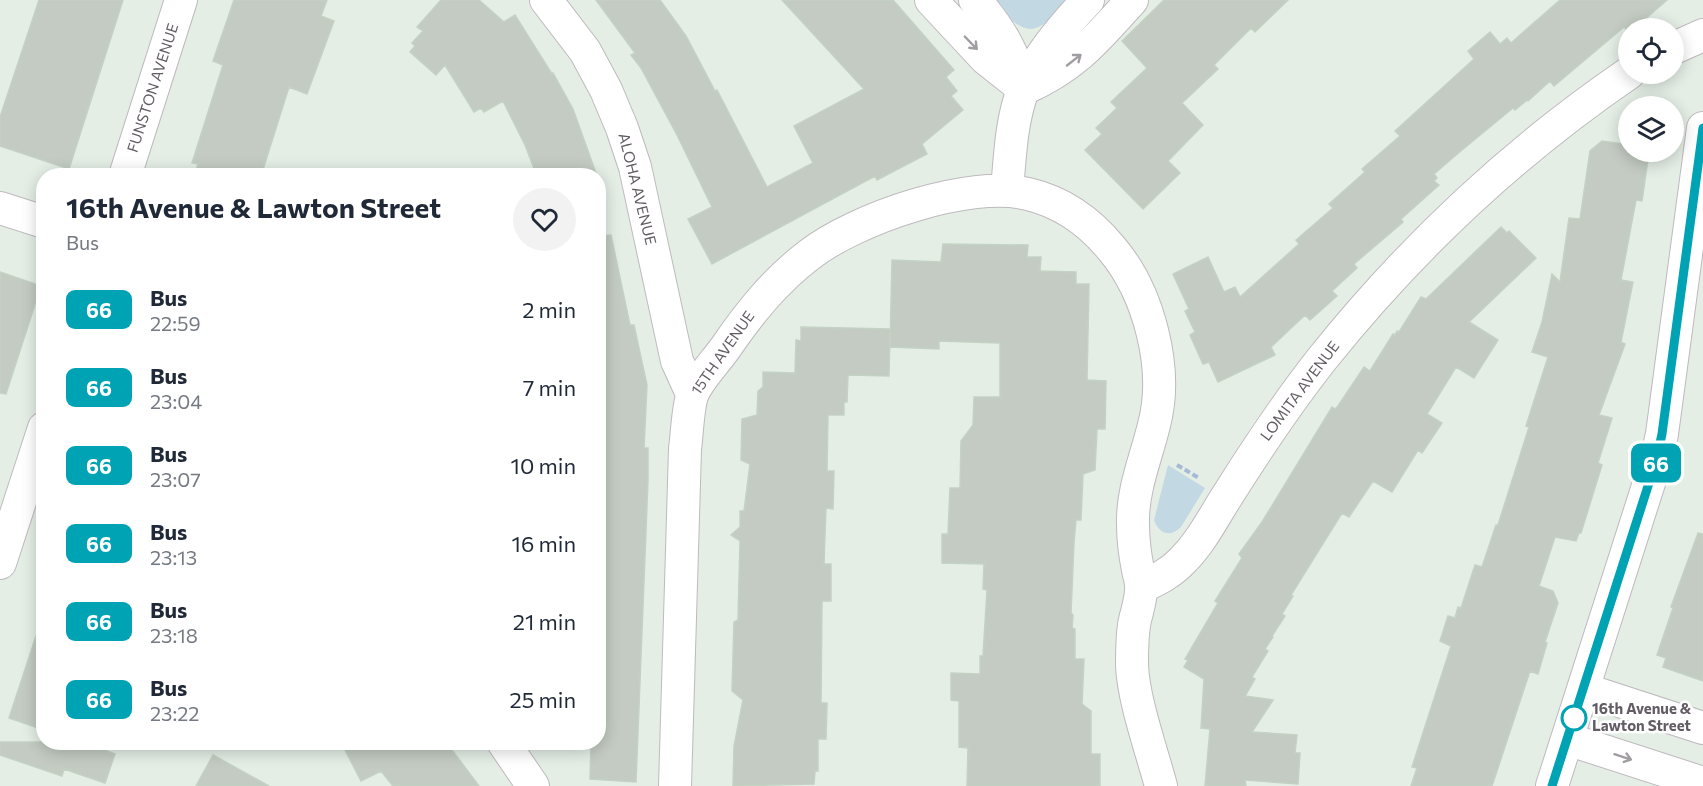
<!DOCTYPE html>
<style>
body{margin:0;font-family:Commissioner,sans-serif;background:#f2f2f3;color:#1f2937;height:100vh;display:flex;flex-direction:column;font-size:22px;white-space:nowrap}
*{box-sizing:border-box;margin:0}
p{font-size:20px;color:#747a83}
.icon{flex:none;width:33px;height:33px;fill:none;stroke:currentColor;stroke-width:2;stroke-linecap:round;stroke-linejoin:round}
.map{position:relative;flex:1;overflow:hidden}
.details{position:absolute;left:36px;top:168px;width:570px;height:582px;display:flex;flex-direction:column;background:#fff;border-radius:24px;box-shadow:0 3px 15px #0003}
.details>*{flex:none}
.badge{padding:0 12px;border-radius:9px;font-size:21px;line-height:39px}
.buttons{position:absolute;left:1618px;top:18px;display:grid;gap:12px}
.buttons a{display:grid;place-items:center;width:66px;height:66px;border-radius:50%;background:#fff;box-shadow:0 3px 15px #0003;font-size:30px}
.map>.badge{position:absolute;translate:-50% -50%;box-shadow:0 0 0 3px #fff}
.round{display:grid;place-items:center;flex:none;width:63px;height:63px;border-radius:32px;background:#f2f2f3}
.overview{display:flex;align-items:center;justify-content:space-between;height:102px;padding:0 30px}
h1{font-size:28px;font-weight:700;line-height:45px}
ul{padding:0;list-style:none}
li{display:flex;align-items:center;gap:18px;height:78px;padding:0 30px}
li div{flex:1}
li b{display:block;font-size:22px}
li em{font-style:normal}
li .badge{min-width:66px;font-weight:700;text-align:center}
.map>svg:first-child{display:block}
</style>
<div class="map">
<svg width="1703" height="786" viewBox="0 0 1703 786">
<rect width="100%" height="100%" fill="#e4eee5"/>
<path fill="#c2d9e4" d="M993,0H1068C1036,38 1025,39 993,0Z
M1168,465L1205,488L1181,527C1170,538 1159,534 1154,520Z"/>
<path fill="#c3cbc2" stroke="#c3d2c3" stroke-width="1.5" d="M39,0H123L69,169L0,146V117Z
M234,0H327L321,16L334,21L307,94L289,87L261,176H194L198,164L192,163L223,65L213,61Z
M441,0H479L504,22L515,15L552,74L553,73L573,109L597,176H537L525,145L503,101L484,112L481,108L474,112L445,65L436,75L410,52L415,46L412,43L423,31L417,27Z
M596,0H660L686,36L715,91L717,90L767,187L813,163L794,126L864,89L782,0H893L954,70L946,77L957,91L951,96L963,110L922,144L927,154L877,180L875,176L712,264L688,219L712,207L677,135L641,68L631,55L635,53Z
M1164,0H1288L1255,32L1251,28L1214,65L1218,69L1182,103L1203,125L1168,161L1180,173L1143,209L1085,150L1102,134L1096,128L1117,108L1111,102L1147,68L1122,41Z
M1560,0H1667L1635,28H1629V32L1624,27L1554,86L1550,81L1528,101L1527,100L1515,110L1513,108L1462,150L1434,174L1437,178L1434,181L1439,185L1401,219L1403,222L1354,264L1357,268L1332,291L1337,296L1310,320L1305,315L1271,347L1275,355L1218,382L1209,362L1203,364L1190,335L1195,332L1185,311L1189,309L1173,274L1208,257L1224,292L1235,287L1240,297L1299,244L1296,240L1333,208L1329,204L1365,172L1362,169L1400,136L1395,131L1474,59L1468,51L1490,32L1500,44L1507,38L1511,43Z
M1602,141L1629,145V152H1649L1642,201L1636,200L1621,280L1633,282L1621,342L1625,344L1599,415L1612,418L1598,463L1602,465L1581,533H1579L1576,541L1555,537L1539,586L1553,591L1558,603L1545,642L1547,643L1538,674L1530,671L1492,786H1411L1417,768L1412,767L1451,646L1440,641L1448,616L1455,618L1458,607L1461,608L1475,565L1482,567L1496,525H1498L1529,427L1526,426L1548,357L1532,352L1542,322L1552,274L1560,282L1569,218L1580,219L1590,151Z
M1501,227L1507,233L1509,231L1536,258L1469,322L1498,340L1474,378L1456,367L1427,414L1442,423L1422,453L1418,450L1392,492L1373,481L1349,517L1342,513L1291,595L1293,596L1282,614L1285,616L1272,636L1273,637L1265,649L1268,651L1252,677L1255,679L1245,696L1273,700L1252,732L1297,735L1295,753H1300L1298,784L1245,780L1246,786H1205L1210,729L1201,728L1204,679L1184,667L1188,660L1185,659L1218,603L1215,601L1242,558L1239,554L1262,522L1332,407L1335,409L1338,406L1364,367L1370,371L1393,334L1395,335L1397,331L1399,332L1421,297L1426,299Z
M611,235L630,325H634L647,385L644,448H648V480L636,782L590,779L591,742H598V506L601,478H598V236Z
M943,244L1028,245L1027,257H1041L1040,271L1076,272V284H1089L1087,380L1106,381L1105,429H1097L1095,470L1083,474L1081,520H1076L1074,542L1071,613L1073,615L1072,628L1075,629V659H1084L1082,704L1091,711V754H1100V786H967L968,748L959,747V701L951,700V673L980,674V656H983L987,590L983,589L984,564L942,563V534H948L950,488H960L961,441L973,425L974,397H1000V343L939,341V349L890,347L892,260L941,262Z
M0,272L41,286L6,394L0,393Z
M801,327L890,329L889,376L848,375L847,402H844V415H828L827,471H834L833,509L826,508L824,564H831V601H822L821,703H827L826,739H818V771H815L814,784L733,786L734,746L743,700L732,691L734,622L738,620L740,541L731,535L740,527V511H744L750,464L741,460L742,419L757,415L758,391L763,387V372L795,373L796,340L801,341Z
M1698,533L1703,534V681L1663,667L1666,658L1657,655L1673,608L1671,607Z
M38,630H44V730L9,718Z
M0,742H101L99,748L115,754L105,783L64,769L62,776L0,755Z
M341,742H446L479,786H393L381,771L361,781Z
M213,755L269,786H196Z"/>
<g fill="none" stroke-linecap="round" stroke-linejoin="round">
<defs>
<path id="minor" d="M546,0L585,51L606,90L622,128L635,167L677,361L692,394
M931,0L986,59L1024,89
M975,0C1000,28 1014,53 1024,89
M1674,48L1703,35
M1024,89C1075,66 1095,41 1132,0
M125,176L181,0
M1007,190C1010,157 1011,121 1023,90C1035,59 1065,24 1088,0
M0,208L44,222
M0,563L44,428
M1141,587C1157,580 1171,573 1183,560C1202,541 1214,516 1229,493C1258,447 1288,402 1322,359C1410,249 1512,153 1629,73
M1583,689L1703,728
M1567,739L1703,783
M503,742L533,786
M675,786L685,449C687,435 688,404 693,393C699,379 717,360 726,347C750,312 775,281 809,255C855,219 970,179 1028,194C1062,202 1090,222 1112,249C1149,293 1169,369 1154,425C1146,458 1132,490 1133,524C1133,539 1135,555 1138,570C1139,575 1141,581 1141,586C1142,599 1136,613 1134,625C1132,638 1132,652 1132,665C1133,699 1152,752 1161,786
M1552,786L1656,461L1662,434L1703,128"/>
</defs>
<use href="#minor" stroke="#bfb9bf" stroke-width="34"/>
<path stroke="#a6bad5" stroke-width="4" stroke-dasharray="6 3" stroke-linecap="butt" d="M1177,465L1199,478"/>
<use href="#minor" stroke="#fff" stroke-width="32"/>
</g>
<defs><path id="oneway-shaft" d="M-6 0H5M1.5-3L5.5 0L1.5 3" fill="none" stroke-width="1.6" stroke-linecap="round" stroke-linejoin="round" transform="scale(1.5)"/></defs>
<g stroke="#a19da2">
<use href="#oneway-shaft" transform="translate(971 43) rotate(46)"/>
<use href="#oneway-shaft" transform="translate(1074 60) rotate(-38)"/>
<use href="#oneway-shaft" transform="translate(1623 757) rotate(18)"/>
</g>
<g fill="none" stroke-linecap="round" stroke-linejoin="round">
<defs>
<path id="line" d="M1552,786L1656,461L1662,434L1703,128"/>
</defs>
<use href="#line" stroke="#fff" stroke-width="14"/>
<use href="#line" stroke="#00a3b4" stroke-width="9"/>
</g>
<circle fill="#fff" stroke="#00a3b4" stroke-width="3" cx="1574" cy="718" r="12"/>
<g text-anchor="middle" stroke-width="5" stroke-linejoin="round" paint-order="stroke">
<g font-size="15" fill="#635c64" stroke="#fff">
<text transform="translate(153 88) rotate(-72)" y="5">FUNSTON AVENUE</text>
<text transform="translate(637 189) rotate(76)" y="5">ALOHA AVENUE</text>
<text transform="translate(723 353) rotate(-55)" y="5">15TH AVENUE</text>
<text transform="translate(1300 391) rotate(-53)" y="5">LOMITA AVENUE</text>
</g>
<g font-size="15" font-weight="bold" fill="#635c64" stroke="#fff" text-anchor="start">
<text x="1592" y="714">16th Avenue &amp;<tspan x="1592" dy="17">Lawton Street</tspan></text>
</g>
</g>
</svg>
<div class="buttons">
<a><svg class="icon" aria-label="locate" viewBox="0 0 24 24"><circle cx="12" cy="12" r="6"/><path d="M12 2v4M12 18v4M2 12h4M18 12h4"/></svg></a>
<a><svg class="icon" aria-label="layers" viewBox="0 0 24 24"><path d="M12 4l9 5-9 5-9-5zM3 14l9 5 9-5"/></svg></a>
</div>
<b class="badge" style="left:1656px;top:463px;background:#00a3b4;color:#fff">66</b>
<section class="details">
<div class="overview"><div><h1>16th Avenue &amp; Lawton Street</h1><p>Bus</p></div><a class="round"><svg class="icon" aria-label="heart" viewBox="0 0 24 24"><path d="M12 20l-8-8c-3-5 5-10 8-4 3-6 11-1 8 4z"/></svg></a></div>
<ul>
<li><span class="badge" style="background:#00a3b4;color:#fff">66</span><div><b>Bus</b><p>22:59</p></div><em>2 min</em></li>
<li><span class="badge" style="background:#00a3b4;color:#fff">66</span><div><b>Bus</b><p>23:04</p></div><em>7 min</em></li>
<li><span class="badge" style="background:#00a3b4;color:#fff">66</span><div><b>Bus</b><p>23:07</p></div><em>10 min</em></li>
<li><span class="badge" style="background:#00a3b4;color:#fff">66</span><div><b>Bus</b><p>23:13</p></div><em>16 min</em></li>
<li><span class="badge" style="background:#00a3b4;color:#fff">66</span><div><b>Bus</b><p>23:18</p></div><em>21 min</em></li>
<li><span class="badge" style="background:#00a3b4;color:#fff">66</span><div><b>Bus</b><p>23:22</p></div><em>25 min</em></li>
</ul>
</section>
</div>
